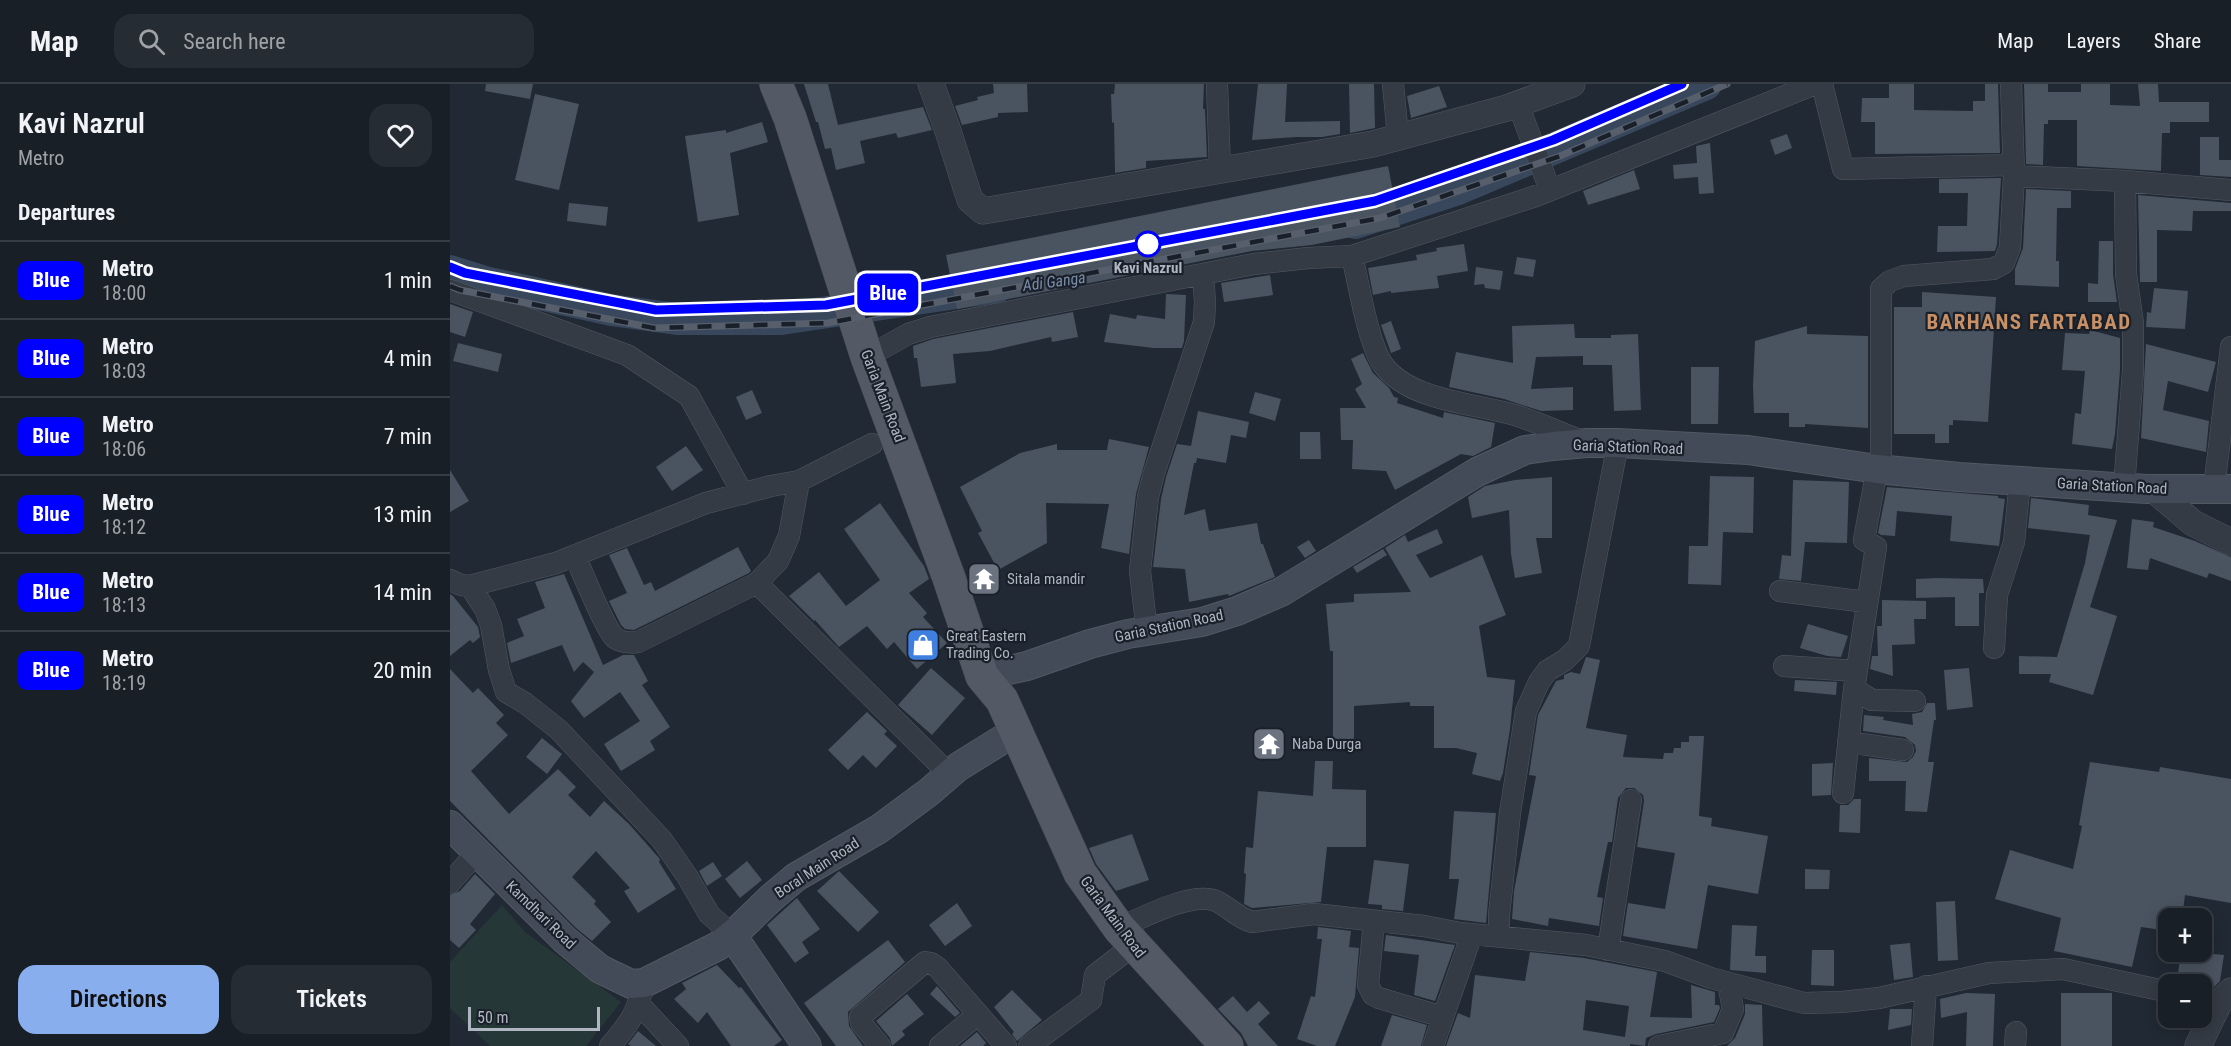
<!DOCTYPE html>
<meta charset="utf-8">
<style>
body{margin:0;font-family:"Roboto Condensed",sans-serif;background:#262c33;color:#f1f3f6;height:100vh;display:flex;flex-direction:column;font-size:22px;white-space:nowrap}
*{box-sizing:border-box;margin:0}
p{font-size:20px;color:#9fa2a7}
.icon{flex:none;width:33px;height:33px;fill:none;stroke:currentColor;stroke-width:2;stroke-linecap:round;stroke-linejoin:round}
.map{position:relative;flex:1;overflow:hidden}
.details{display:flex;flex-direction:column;background:#191f27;width:450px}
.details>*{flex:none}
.badge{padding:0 12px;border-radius:9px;font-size:21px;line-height:39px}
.fabs{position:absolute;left:1708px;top:824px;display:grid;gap:12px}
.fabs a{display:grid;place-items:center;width:54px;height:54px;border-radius:12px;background:#191f27;box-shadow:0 3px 15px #0003,0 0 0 2px #373d44;font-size:30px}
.scale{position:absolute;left:18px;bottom:15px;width:132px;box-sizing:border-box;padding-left:6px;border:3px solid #afb6c2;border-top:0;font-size:16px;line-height:21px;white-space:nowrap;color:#afb6c2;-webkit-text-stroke:4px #1a202a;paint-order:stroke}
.map>.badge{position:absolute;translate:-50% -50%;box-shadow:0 0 0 3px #fff}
h2{padding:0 18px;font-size:22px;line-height:54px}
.round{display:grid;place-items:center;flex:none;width:63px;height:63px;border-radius:18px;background:#262c33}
.headline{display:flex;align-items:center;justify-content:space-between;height:102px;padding:0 18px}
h1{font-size:28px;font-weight:600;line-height:45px}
.primary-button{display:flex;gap:12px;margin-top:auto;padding:12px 18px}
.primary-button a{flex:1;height:69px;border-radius:18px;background:#89aeed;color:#111;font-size:24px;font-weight:600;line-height:69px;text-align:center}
.primary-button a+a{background:#262c33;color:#f1f3f6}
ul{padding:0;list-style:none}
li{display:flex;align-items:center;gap:18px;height:78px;padding:0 18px;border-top:2px solid #373d44}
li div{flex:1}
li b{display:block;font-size:22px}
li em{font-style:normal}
li .badge{min-width:66px;font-weight:700;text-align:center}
header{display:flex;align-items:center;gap:36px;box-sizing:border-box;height:84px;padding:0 30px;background:#191f27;border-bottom:2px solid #373d44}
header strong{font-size:28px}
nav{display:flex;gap:33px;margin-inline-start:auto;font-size:21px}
.search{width:420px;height:54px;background:#262c33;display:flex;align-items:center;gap:15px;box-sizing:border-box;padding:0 21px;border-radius:18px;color:#9fa2a7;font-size:22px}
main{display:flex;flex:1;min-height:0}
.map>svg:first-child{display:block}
</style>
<header>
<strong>Map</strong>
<div class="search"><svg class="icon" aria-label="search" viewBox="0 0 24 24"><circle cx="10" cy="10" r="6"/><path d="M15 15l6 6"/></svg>Search here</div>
<nav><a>Map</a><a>Layers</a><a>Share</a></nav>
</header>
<main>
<section class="details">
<div class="headline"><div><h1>Kavi Nazrul</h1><p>Metro</p></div><a class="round"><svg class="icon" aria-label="heart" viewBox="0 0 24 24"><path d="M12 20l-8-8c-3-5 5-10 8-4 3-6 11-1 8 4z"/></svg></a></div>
<h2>Departures</h2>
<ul>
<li><span class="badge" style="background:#00f;color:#fff">Blue</span><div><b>Metro</b><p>18:00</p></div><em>1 min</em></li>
<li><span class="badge" style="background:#00f;color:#fff">Blue</span><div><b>Metro</b><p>18:03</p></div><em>4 min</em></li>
<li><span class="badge" style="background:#00f;color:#fff">Blue</span><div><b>Metro</b><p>18:06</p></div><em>7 min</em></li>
<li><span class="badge" style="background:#00f;color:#fff">Blue</span><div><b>Metro</b><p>18:12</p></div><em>13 min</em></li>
<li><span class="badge" style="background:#00f;color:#fff">Blue</span><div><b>Metro</b><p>18:13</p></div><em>14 min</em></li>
<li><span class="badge" style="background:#00f;color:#fff">Blue</span><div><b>Metro</b><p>18:19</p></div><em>20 min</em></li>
</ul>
<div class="primary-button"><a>Directions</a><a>Tickets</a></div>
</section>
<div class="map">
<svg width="1781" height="962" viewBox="0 0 1781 962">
<rect width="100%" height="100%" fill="#212934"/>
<path fill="#263737" d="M52,821L75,848L171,918L136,962H40L0,924V878Z"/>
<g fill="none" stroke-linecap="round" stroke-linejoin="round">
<path stroke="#38475c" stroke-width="32" d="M905,139L1008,105L1256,0
M0,187L35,198L161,226L227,235H331L547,203"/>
</g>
<path fill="#4a5360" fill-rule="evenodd" d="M36,0H83L80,15L35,7Z
M354,0H378L388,41L473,23L482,46L448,54L446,49L410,57L415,79L386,86L381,64L375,65L368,38H366Z
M543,0H577L578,28L548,29V33L512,41L505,22L528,16L527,13L544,9Z
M665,0H754L753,25H755L757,73L696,77V84L665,89L664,38L662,39L661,10H664Z
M808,0H837L835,38L890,37V50L872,53H847L802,56Z
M899,0H924L925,44L900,49Z
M1439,0H1464V26L1523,27V17H1535V0H1548L1550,69L1425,70V38H1411L1412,14H1439Z
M1574,0H1598V8H1631V0H1660V21L1690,22L1688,0H1708L1709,18H1759V38H1720V49H1712L1711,87L1627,82V36H1598V40H1594L1593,81L1576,80Z
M989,2L997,23L961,34L957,12Z
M85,10L129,20L109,106L65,96Z
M312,38L318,58L280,69L289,131L248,138L235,52L276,46V49Z
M1337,50L1342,64L1325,71L1320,56Z
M1750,53H1769V76H1781V93L1750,91Z
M1260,59L1264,109L1249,110L1248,93L1224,95L1223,81L1247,79L1246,62Z
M938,82L950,143L862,161L802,167L507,225L496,171Z
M1184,86L1190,105L1138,121L1133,107Z
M1551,94L1547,160L1545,167L1487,168L1488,142H1517L1518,109H1489V95Z
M1576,105L1621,107V124H1607L1606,177H1609V203L1565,201V185L1573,164Z
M1688,111L1781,119V127H1743L1742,147L1707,146V198H1690Z
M119,119L158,123L156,142L117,137Z
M1649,157H1663V190L1667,218H1638V199L1648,200Z
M1014,160L1018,187L987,192L989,204L941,209V207L923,211L918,184L967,176L966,171L987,167L986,164Z
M1067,173L1086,176L1083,193L1064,190Z
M1026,183L1053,187L1050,206L1035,204L1034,200L1024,201Z
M820,191L823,211L774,218L771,199Z
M1704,204L1738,207L1735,245L1696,243L1697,228L1701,229Z
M1472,208L1546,213L1538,338L1503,336V341H1499V359H1485V350H1444V223H1472Z
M716,210L736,211L734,257L732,264H703L654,258L660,230L686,235L687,231L715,235Z
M0,220L23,228L15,253L0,248Z
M623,228L628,253L602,258L601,253L540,267L503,270L506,299L471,303L467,274H464L463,262L483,255Z
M941,237L951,265L941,269L931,241Z
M1124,240L1125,254H1161V251L1188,250L1191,326L1164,327L1162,281H1133V272L1086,273L1081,305L1123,303V326L1091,327L1054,315L999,303L1006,268L1063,279L1062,242Z
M1357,242V250L1418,252V344L1355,340V343H1339V329H1304L1303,302L1305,257Z
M1640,246L1670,254V286L1665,350L1662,365L1622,360L1625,329L1631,330L1635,287L1612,286L1615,249L1639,250Z
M8,259L52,270L48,288L3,277Z
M1696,260L1766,278L1758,308L1718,297L1713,326L1759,337L1756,368L1691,354Z
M913,269L923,289L939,304L944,313L948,314L947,319L993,334L994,328L1045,339L1041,363L1023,372L1011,370L945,406L936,387L902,385L903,356H891L890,324H916L905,305L912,300L901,275Z
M1241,283H1269L1268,340H1241Z
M302,306L312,329L296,336L286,313Z
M805,308L831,315L825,337L799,329Z
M748,327L799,338L796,354L781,351L776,379L747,374L746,379H744L734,431L755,425L759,447L807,439L811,460H813L825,493L779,512L778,510L739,518L735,485L703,483L711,415L716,393L727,360L741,362Z
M850,348H870L871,375H850Z
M659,355L699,363L686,410L679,470L651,464L659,420L596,419L597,459L548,486L528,449L532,447L510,403L570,369L607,360V366H657Z
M236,362L253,386L222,407L206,383Z
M0,386L19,417L0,428Z
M1260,392L1304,393L1303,449L1273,448L1271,501L1238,500L1239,462H1258Z
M1102,393V454H1086L1092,489L1065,494L1061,470L1059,426L1022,434L1018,413L1035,402L1065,396Z
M1343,396L1399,398L1397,459L1355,458L1351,497L1329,495L1332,471L1341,472Z
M1437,403L1548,412V414L1555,415L1549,462L1500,457L1502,432L1447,427L1445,452L1431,451L1428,449Z
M1581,414L1639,421L1638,431L1667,436L1640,523L1667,532L1643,611L1599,598L1601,590H1569V572L1607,573L1635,479L1640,451L1578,444Z
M430,419L474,482L479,495L459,509L477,529L473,533L497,559L467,585L444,558L437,565L417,542L389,563L365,536L364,537L339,512L369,488L396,522L430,496L394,445Z
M1682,435L1704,438L1703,443L1745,457L1781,473V497L1759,489L1757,494L1700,474L1698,486L1677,484Z
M987,445L993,459L966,471L980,494L1032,471L1056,531L1029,542L1037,593L1065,596L1060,645L1053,689L1050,697L1022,690L1027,669L1006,664H984V622H960V618L904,622V657H883V567H880L876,520L904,518V510L961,508L935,464L955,451L958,458Z
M859,456L866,467L855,474L847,463Z
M288,463L301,487L299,489L184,546L175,545L171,541L159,517L177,509L159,471L177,464L194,501L201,498L205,507Z
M933,465L937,471L907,489L903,483Z
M114,490L153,581L173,571H184L198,597L192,601L220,643L200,657L205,666L171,687L154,660L190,637L170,608L134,634L121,617L144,588L133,578L124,588L112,561L61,579L57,559L74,552L67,535L95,524L85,498Z
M1487,494L1533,495L1534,509H1529V542H1505V513L1466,514V495Z
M0,510L3,512L28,543L30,553L23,559L20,556L0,572Z
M1432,516L1476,517V535H1464L1465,560L1442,561L1443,592L1420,585L1422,572H1428L1427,542H1432Z
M1358,540L1398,552L1391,573L1377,572L1350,564Z
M1136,573L1150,576L1136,644L1177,651L1173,673L1213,675L1214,669H1223L1224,664H1231V658H1239V652H1254L1249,732L1262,734L1261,742L1318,752L1308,810L1258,801L1247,865L1173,852L1178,819L1215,825L1225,769L1187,763L1194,717L1193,711L1184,704H1176L1168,714L1162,758H1158L1156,767L1147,813L1153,814L1149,842L1099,834L1098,842L1062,835L1064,807L1086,692L1079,691L1088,631L1106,597L1114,595V591L1121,588L1130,590Z
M481,584L515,614L482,651L448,621Z
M1519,584L1523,623L1497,626L1494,586Z
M0,585L23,609L28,604L54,631L46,639L58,651L21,687L59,730L108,685L126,703L118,711L140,733L154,717L179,740L209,774L210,776L209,778L226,805L188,829L174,807L180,804L146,767L122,793L146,817L144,820L161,838L142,857L126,844L0,717Z
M1345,596L1387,598L1386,611L1344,607Z
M1477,619H1485L1486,636H1484L1478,678H1484L1477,728L1455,727L1456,697H1419V674L1457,678L1463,673L1466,667L1465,661L1455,653L1413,647L1414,631L1434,633L1433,636L1463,641L1462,630L1472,628Z
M417,628L437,647L434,650L447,662L426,684L413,671L398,686L378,666Z
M92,654L112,670L97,690L76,673Z
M865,677H883L882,705L916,706V763H877L871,818L802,824L794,820L796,790L794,789L796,763L803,764L808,707L863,712Z
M1640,678L1709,688L1710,683L1781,695V819L1735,811L1732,834H1719V847L1691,843L1682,883L1604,867L1611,834L1545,815L1560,766L1623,785L1632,742L1629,741Z
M1383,679L1381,711L1362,712V680Z
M1404,715H1411L1410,749L1389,748L1390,721H1398Z
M1004,727L1046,729L1036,839L1004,835L1009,795H999Z
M682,750L699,796L666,807L646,780L639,764Z
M924,776L959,780L953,827L932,825V821L918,820Z
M297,777L312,796L290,814L275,795Z
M263,778L272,792L257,802L249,787Z
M1355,785L1380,786L1379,805H1355Z
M389,787L429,828L408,848L367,807Z
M25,790L45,810L20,840L26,846L9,864L0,856V811L10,807Z
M347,814L370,845L352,858L359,869L345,879L317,841Z
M1505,817L1508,876L1488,877L1486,818Z
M507,819L522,842L495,862L479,841Z
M1282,841L1307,842L1305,872H1316V889L1280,886Z
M868,843L901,847L899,863L909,864L905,913L885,962H867L847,955L861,912L865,913L872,855H867Z
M936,851L1005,861L985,917L964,911L969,871L934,867Z
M438,856L455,878L398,928L399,942L413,962H386L354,919Z
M1460,859L1463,893L1444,896L1440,861Z
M1362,866H1384V902L1361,901Z
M1731,867L1774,871L1770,897L1764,903L1727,897Z
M1080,868L1134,874L1207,888L1200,933L1242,934L1241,901L1265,908V921H1269L1270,924L1264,938L1206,950L1196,954L1195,962L1180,960V962H996L1008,929L1020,934L1025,891L1075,897ZM1136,916L1179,922L1175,953L1133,946Z
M267,881L289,904L291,903L332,956L324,962H281L257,928L248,939L224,915L236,905L232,899Z
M487,902L510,929L505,933L480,910Z
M562,906L592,936L567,957L562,950L564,948L544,923Z
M1516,909L1545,910L1543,962H1516L1517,928L1491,934L1490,915Z
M1611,909H1662V962H1611Z
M457,910L474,930L452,947L455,951L442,962L440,954L426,937Z
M783,912L797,928L809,917L820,929L808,940L828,962H798L791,949L768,925Z
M1295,920L1312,921L1313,962H1277L1285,954L1295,930Z
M1440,925H1462L1461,941L1438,946Z
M942,931L977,941L971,962H931Z
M188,947L206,962H181L178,960Z
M527,948L536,959L533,962H510Z"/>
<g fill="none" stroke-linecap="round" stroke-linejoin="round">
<defs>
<path id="minor" d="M767,0L770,85
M943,0L948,53
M1372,0L1393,85L1563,81
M1068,20L1100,106
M1564,92L1675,97
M902,172C909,200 918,261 934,282C962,318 1027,319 1068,332C1090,339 1111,349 1132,357
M0,206L177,271L239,312L293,410
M417,273L458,250L480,243L804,180L858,174L902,172L1086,112L1365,0
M1427,385L1414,456L1426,463L1404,605L1422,616L1465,617
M1431,385V205L1440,197L1454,192L1543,185L1554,179L1560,163L1564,92L1561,0
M349,397L422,360
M1674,403L1683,287V239L1676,190L1675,97L1781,106
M1764,404L1781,263
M0,496L11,501L20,502L106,479L256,419L321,402L349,397L339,452L328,477L307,499L188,558C180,559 172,559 165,554C155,545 132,487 125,472
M307,499L499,690
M20,502L35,525L41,541L49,586L56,608L75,619L109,646L212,756L237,792L259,830L282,851
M1330,507L1416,518
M697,548L690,487L698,413L704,389L754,238L755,218L753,190
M1544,564L1547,511L1564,458L1570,397
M1334,582L1406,587
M1398,658L1453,666
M1393,709L1404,605
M0,799L28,767
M924,837L918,901L923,911L929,914L993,933
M669,844C692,834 742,807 766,817C779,823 788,834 802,838L864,830L974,842L1010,849L1136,861L1215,877L1261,894L1354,919L1392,918L1429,914L1539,889L1613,885L1719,908
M1049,852V831L1060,729L1076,627L1089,598L1097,587L1115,576L1129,562L1168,359
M1158,866L1181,716
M189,920L228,962
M160,962C180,939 187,929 194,899
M430,962L411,939L410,933L475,878L481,879L488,884L556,962
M490,962L527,931
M579,962L641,916L645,891L684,861
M983,962L1022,850
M1209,962L1273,949L1283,925L1278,899
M1472,962L1476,902
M1565,962L1566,948"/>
<path id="tertiary" d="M481,0L498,47L520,116L533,127L923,60L1057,24L1122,0
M1703,405L1743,439L1781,458
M1748,962L1769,919L1781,907"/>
<path id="secondary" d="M532,592L577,582L640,560L678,550L752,538L787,527L831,508L1027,388L1075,366L1103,362L1137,359H1168L1298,366L1427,385L1509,393L1697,405H1781
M0,741L115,856L150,885L181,900L194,899L268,862L289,845L321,814L346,793L429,745L479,708L508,683L566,647
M282,851L357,962"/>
<path id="primary" d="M326,0L340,34L417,273L499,494L532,592L552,616L630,789L669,844L777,962"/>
</defs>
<use href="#minor" stroke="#525963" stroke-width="22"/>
<use href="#tertiary" stroke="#525963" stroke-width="27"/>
<use href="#secondary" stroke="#525963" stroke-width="30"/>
<use href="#primary" stroke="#3e444f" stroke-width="34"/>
<use href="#minor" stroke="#353b45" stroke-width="21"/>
<use href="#tertiary" stroke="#353b45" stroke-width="26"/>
<use href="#secondary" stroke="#434a58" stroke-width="28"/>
<use href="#primary" stroke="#535a65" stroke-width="33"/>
<defs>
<path id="rail" d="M0,183L15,189L206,226L376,221L925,117L1103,56L1232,0
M0,202L10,206L204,244L378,239L930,134L1110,72L1277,0"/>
</defs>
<use href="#rail" stroke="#575f6c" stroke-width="7"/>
<use href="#rail" stroke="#1a202a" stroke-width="4.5" stroke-dasharray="14" stroke-linecap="butt"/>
</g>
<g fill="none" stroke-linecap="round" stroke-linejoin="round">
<defs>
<path id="line" d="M0,183L15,189L206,226L376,221L925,117L1103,56L1232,0"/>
</defs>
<use href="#line" stroke="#fff" stroke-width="14"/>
<use href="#line" stroke="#00f" stroke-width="9"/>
</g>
<defs>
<symbol id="temple-square" viewBox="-11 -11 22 22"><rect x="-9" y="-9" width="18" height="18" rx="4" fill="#6b7280" stroke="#1a202a"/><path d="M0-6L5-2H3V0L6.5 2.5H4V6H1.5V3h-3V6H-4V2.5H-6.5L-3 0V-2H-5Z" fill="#fff"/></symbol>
<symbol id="shop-square" viewBox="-11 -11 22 22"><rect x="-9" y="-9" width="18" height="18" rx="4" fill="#3f7fe0" stroke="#1a202a"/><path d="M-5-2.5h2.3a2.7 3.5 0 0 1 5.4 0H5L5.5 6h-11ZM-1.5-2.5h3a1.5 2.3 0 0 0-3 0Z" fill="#fff"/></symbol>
</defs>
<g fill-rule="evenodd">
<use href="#temple-square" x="515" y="476" width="38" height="38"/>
<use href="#shop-square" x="454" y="542" width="38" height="38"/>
<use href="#temple-square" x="800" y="641" width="38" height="38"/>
</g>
<circle fill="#fff" stroke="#00f" stroke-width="3" cx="698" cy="160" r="12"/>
<g text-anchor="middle" stroke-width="4.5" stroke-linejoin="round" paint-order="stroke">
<g font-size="15" font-weight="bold" fill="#afb6c2" stroke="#1a202a">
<text x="698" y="189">Kavi Nazrul</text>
</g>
<g font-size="15" fill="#afb6c2" stroke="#1a202a">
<text transform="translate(433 312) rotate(69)" y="5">Garia Main Road</text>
<text transform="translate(1178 363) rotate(2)" y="5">Garia Station Road</text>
<text transform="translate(1662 402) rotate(3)" y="5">Garia Station Road</text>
<text transform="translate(719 542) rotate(-12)" y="5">Garia Station Road</text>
<text transform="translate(367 784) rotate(-33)" y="5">Boral Main Road</text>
<text transform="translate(91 831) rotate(44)" y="5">Kamdhari Road</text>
<text transform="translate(663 833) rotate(53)" y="5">Garia Main Road</text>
</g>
<g font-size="15" fill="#afb6c2" stroke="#1a202a" text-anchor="start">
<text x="557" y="500">Sitala mandir</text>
<text x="496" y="557">Great Eastern<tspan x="496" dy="17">Trading Co.</tspan></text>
<text x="842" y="665">Naba Durga</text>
</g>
<g font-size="16" font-style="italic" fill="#7a8da8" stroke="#1a202a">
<text transform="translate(604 197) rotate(-8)" y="6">Adi Ganga</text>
</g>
<g font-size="21" font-weight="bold" letter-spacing="1.5" fill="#c89064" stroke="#1a202a">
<text x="1579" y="245">BARHANS FARTABAD</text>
</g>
</g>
</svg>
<div class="fabs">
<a>+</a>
<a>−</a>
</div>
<div class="scale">50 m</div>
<b class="badge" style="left:438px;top:209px;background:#00f;color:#fff">Blue</b>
</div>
</main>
